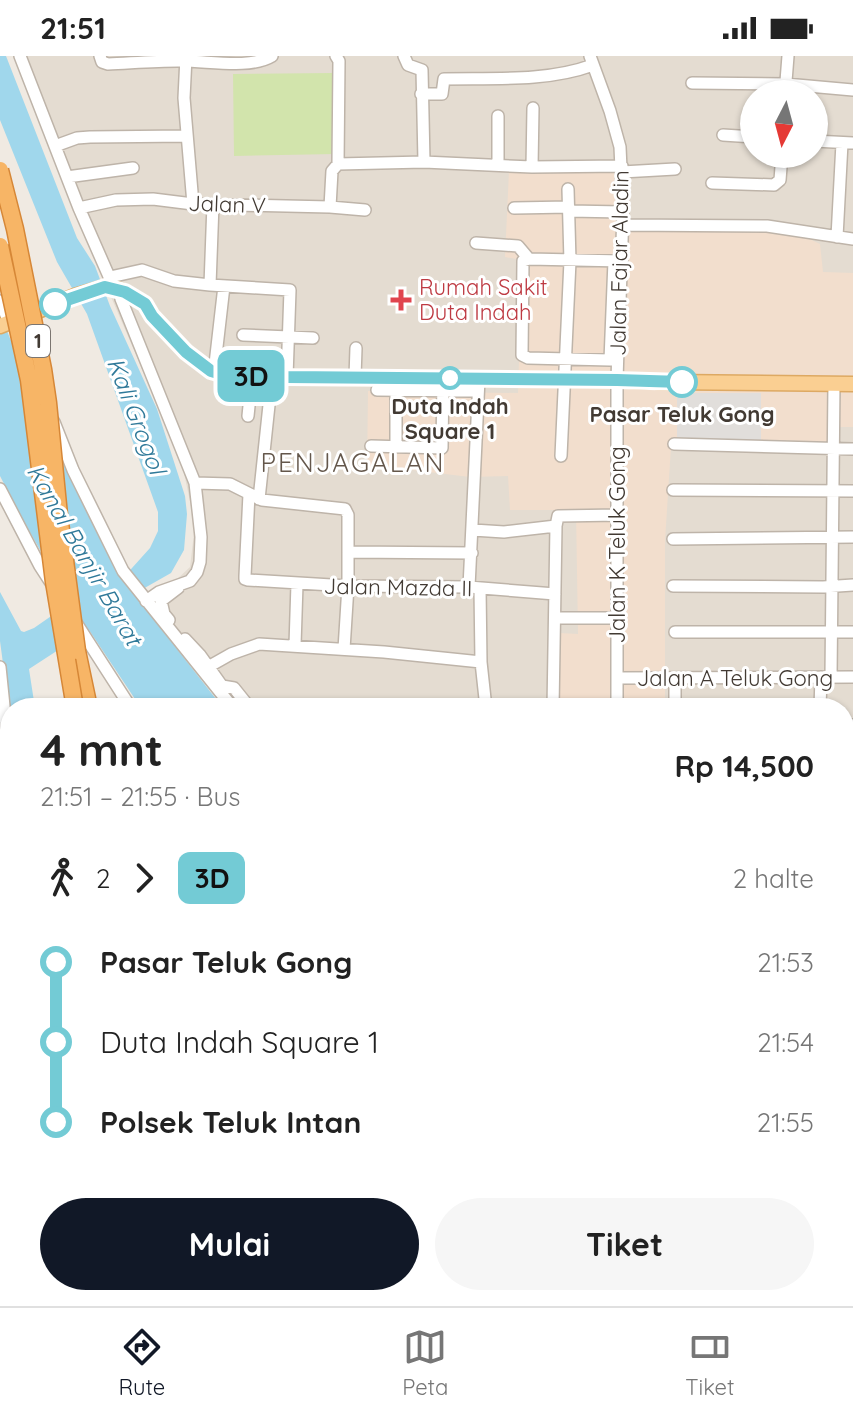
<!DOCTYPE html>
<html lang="id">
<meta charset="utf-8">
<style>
body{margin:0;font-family:Quicksand,sans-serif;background:#f6f6f6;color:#222;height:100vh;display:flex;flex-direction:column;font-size:30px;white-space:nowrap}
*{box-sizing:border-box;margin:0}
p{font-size:26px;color:#767676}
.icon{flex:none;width:44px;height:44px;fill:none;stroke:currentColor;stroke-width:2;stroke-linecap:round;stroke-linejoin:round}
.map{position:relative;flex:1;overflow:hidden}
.panel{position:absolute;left:0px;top:642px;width:854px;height:608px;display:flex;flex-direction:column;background:#fff;border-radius:32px 32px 0 0;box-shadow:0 2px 6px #0004}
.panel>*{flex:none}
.badge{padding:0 16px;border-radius:12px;font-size:28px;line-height:52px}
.needle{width:52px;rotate:186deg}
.controls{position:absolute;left:740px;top:24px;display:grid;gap:16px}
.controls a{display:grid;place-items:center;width:88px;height:88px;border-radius:50%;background:#fff;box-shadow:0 2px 6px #0004;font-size:40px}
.map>.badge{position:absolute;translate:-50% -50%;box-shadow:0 0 0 4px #fff}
.legs{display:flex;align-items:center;gap:12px;height:88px;padding:0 40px;font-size:26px}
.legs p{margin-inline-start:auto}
.summary{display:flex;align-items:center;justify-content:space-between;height:136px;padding:0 40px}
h1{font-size:44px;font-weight:700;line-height:60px}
.button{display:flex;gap:16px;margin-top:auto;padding:16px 40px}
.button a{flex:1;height:92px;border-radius:48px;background:#111827;color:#fff;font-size:32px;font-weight:700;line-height:92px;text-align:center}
.button a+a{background:#f6f6f6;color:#222}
ul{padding:0 40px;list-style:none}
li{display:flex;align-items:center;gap:28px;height:80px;font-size:30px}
li i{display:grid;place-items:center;width:12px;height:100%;margin:0 10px;background:currentColor}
li i::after{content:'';width:20px;height:20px;margin:-10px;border:6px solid;border-radius:50%;background:#fff}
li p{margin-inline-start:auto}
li:first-child i{background:linear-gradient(#0000 50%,currentColor 0)}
li:last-child i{background:linear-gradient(currentColor 50%,#0000 0)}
.status{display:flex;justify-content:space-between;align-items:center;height:56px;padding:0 40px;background:#fff;direction:ltr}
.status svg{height:22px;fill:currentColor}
.tabs{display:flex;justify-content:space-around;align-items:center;height:112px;border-top:2px solid #e0e0e0;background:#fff;font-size:22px;color:#767676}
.tabs a{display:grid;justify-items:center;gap:4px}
.tabs .active{color:#111827}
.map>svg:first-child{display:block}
</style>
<div class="status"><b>21:51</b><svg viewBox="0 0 49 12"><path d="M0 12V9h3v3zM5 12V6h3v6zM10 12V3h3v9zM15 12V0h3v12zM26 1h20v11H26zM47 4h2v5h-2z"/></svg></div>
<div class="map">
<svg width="853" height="1250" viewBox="0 0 853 1250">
<rect width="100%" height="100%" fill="#f0eae2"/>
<path fill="#e4dcd1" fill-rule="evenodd" d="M14,0H853V1250H696L688,1240H844V652H235L153,552L158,541L190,511L195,469L181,403L89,190ZM754,38H814V98H754Z"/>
<path fill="#f2decd" d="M630,114V172L795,176L820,188L823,216L853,217V371H835L837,391H671L665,485V652H558L559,577L578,578L576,454H510L508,420L470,421L404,413H367L368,335L518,337L522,204L505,201L509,115Z"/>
<path fill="#d2e4ac" d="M335,17L336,98L234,100L233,18Z
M314,1240H563L570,1250H326Z"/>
<path fill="#e1dedb" d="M677,337H761V385L677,384Z"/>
<path fill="#a0d7ec" d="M0,0H6L77,182L95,210L110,250L157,353L185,440L187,458L184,494L171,517L134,538L223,652H141L89,574L29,613L35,652H10V660L0,585V536L21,575L24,576L34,572L70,547L18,455L0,420V258L14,292L97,477L123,522L150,492L158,475V456L87,258L57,206L0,64Z
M844,920L853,922V968L844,969Z
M80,1240H119L121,1250H81Z
M578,1240H670L677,1250H586Z"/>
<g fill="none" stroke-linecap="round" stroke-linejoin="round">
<defs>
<path id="minor" d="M20,0L79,152L111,225
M100,0L102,6L108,8C131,7 155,5 178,5C205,4 249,14 272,0
M404,0L408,9L422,14L424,106
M590,0L610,55L620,91L623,156L619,275
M186,1L184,42L193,148
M692,27L786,28L853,34
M421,38H442L444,23C492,22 547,26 593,9
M785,38L788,0
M723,79L754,81
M814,85L853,87
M55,90L77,82L90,81L187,80
M338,108L424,106L532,111L622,110
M498,108V60
M532,111L533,52
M622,116L675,113
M67,121L133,112
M712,127L774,129L780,124L782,98
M330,151L365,154
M79,152L116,144L153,143L193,148L330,151L332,115L338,108L339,5L336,0
M514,152L569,151
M569,155L623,156
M623,169L767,170L853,183
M837,181L842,87
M476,187L518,190L529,203
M614,205L610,304L528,302L522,299L523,205L529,203L622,205
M110,221L142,214L174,225L210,229L290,234L287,321
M210,229L213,148
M121,243L195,427L201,481L200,506L197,516L190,525L159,536L146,545
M0,245L9,266
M243,279L313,282
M211,315L215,308L224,230
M355,321L356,292
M617,324L618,292
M617,326V652
M396,327V391
M377,334L471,335
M248,360L252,320
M54,366L73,414L123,515L233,652
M674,388L853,393
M371,390L442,392L443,322
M561,400L570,205L568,133
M195,427L230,428L262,444L345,453L348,459V530L344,593
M0,433L40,510L53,530
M673,434L853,435
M249,438L245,520V523L248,524L348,530L469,531L555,538
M259,443L272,321
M473,474L504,476L556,470
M673,483L853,481
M348,496L472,497
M673,530L823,531L853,529
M469,531L479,323
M480,532L481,606L486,652
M555,562H616
M169,564L164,558L161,545L178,532
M75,565L131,652
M675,576H853
M185,583L200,599L222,630L234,632L250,652
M295,589L297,528
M0,611L10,709
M208,611L231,598L259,588L384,596L481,606
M831,621L834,327
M617,622L853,621
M553,652L556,470L558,460L618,459
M675,652V623
M820,652L821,621
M844,669H853
M844,715H853
M844,761L853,760
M844,807H853
M844,852H853
M844,912H853
M0,926L9,1014L6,1022L0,1025
M844,1055L853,1069
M844,1151L853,1145
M844,1220L853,1214
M570,1240L578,1250
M678,1240L685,1250
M703,1240L711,1250
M16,1250L22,1241L28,1240
M801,1250L815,1240"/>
<path id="major" d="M0,270L75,240L105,231H111L125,236L145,248L152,260L186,296L211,315L225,319L287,321L617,324L667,326L853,328"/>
<path id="highway" d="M77,595L89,652
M0,1113L10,1109
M0,1171L10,1174
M0,1191L10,1194
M0,1228L10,1230
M161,1240L189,1250
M218,1240L247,1250
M305,1240L316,1250"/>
</defs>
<use href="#minor" stroke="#beb4a9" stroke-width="14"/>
<use href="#major" stroke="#dda963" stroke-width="17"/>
<use href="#highway" stroke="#d68737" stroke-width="19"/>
<use href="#minor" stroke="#fff" stroke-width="11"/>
<use href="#major" stroke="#facf92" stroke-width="14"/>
<use href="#highway" stroke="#f7b566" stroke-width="16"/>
<defs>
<path id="highway-bridge" d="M0,114L15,173L43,313L48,347L59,459L77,595
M0,190L29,324L54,526L75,652"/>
</defs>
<use href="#highway-bridge" stroke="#d68737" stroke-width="19" stroke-linecap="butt"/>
<use href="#highway-bridge" stroke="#f7b566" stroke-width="16"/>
</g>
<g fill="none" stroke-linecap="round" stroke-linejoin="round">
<defs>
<path id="line-1" d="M55,248L105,231L125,236L145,248L152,260L186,296L211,315L225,319L287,321L617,324L682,326"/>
</defs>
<use href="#line-1" stroke="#fff" stroke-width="18"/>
<use href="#line-1" stroke="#73cbd5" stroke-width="12"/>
</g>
<path fill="#e0444e" stroke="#fff" stroke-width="3" d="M397 232h8v8h8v8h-8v8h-8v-8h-8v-8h8z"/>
<g fill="#fff" stroke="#73cbd5" stroke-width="4">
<circle cx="55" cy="248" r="14"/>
<circle cx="450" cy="322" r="10"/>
<circle cx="682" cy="326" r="14"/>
</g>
<g text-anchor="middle" stroke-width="6" stroke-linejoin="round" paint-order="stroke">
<rect fill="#fff" stroke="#7b7570" stroke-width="2" x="26" y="269" width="24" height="32" rx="6"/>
<g font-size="20" font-weight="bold" fill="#423a33">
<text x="38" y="292">1</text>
</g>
<g font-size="22" fill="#423a33" stroke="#fff">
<text transform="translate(227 148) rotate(2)" y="8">Jalan V</text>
<text transform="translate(619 207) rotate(-89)" y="8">Jalan Fajar Aladin</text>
<text transform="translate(617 489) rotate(-90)" y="8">Jalan K Teluk Gong</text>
<text transform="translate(398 531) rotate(1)" y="8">Jalan Mazda II</text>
<text x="735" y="630">Jalan A Teluk Gong</text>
</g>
<g font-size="22" fill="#be3a42" stroke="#fff" text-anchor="start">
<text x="419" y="239">Rumah Sakit<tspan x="419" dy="25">Duta Indah</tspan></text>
</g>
<g font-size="22" font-weight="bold" fill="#423a33" stroke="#fff">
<text x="450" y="358">Duta Indah<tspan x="450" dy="25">Square 1</tspan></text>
<text x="682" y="366">Pasar Teluk Gong</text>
</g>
<g font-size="24" font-style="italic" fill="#2f7999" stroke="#fff">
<text transform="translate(136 360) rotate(69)" y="8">Kali Grogol</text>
<text transform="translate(84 499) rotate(60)" y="8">Kanal Banjir Barat</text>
</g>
<g font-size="26" letter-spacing="2" fill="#64574b" stroke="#fff">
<text x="353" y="416">PENJAGALAN</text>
</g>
</g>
</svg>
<div class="controls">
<a><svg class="needle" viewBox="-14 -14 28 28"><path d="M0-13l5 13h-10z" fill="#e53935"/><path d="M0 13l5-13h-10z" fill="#767676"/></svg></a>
</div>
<b class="badge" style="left:251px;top:320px;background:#73cbd5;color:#111">3D</b>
<section class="panel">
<div class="summary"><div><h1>4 mnt</h1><p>21:51 – 21:55 · Bus</p></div><b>Rp 14,500</b></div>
<div class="legs"><svg class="icon" aria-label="walk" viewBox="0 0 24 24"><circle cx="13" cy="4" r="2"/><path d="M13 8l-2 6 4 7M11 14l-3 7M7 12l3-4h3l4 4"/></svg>2<svg class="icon" aria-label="forward" viewBox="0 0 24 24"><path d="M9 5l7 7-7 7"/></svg><b class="badge" style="background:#73cbd5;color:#111">3D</b><p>2 halte</p></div>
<ul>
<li><i style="color:#73cbd5"></i><b>Pasar Teluk Gong</b><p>21:53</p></li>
<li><i style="color:#73cbd5"></i><span>Duta Indah Square 1</span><p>21:54</p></li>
<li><i style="color:#73cbd5"></i><b>Polsek Teluk Intan</b><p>21:55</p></li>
</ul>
<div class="button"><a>Mulai</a><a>Tiket</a></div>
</section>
</div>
<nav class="tabs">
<a class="active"><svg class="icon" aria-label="directions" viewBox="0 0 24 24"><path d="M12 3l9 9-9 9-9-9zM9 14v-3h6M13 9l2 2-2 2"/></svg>Rute</a>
<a><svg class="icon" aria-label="map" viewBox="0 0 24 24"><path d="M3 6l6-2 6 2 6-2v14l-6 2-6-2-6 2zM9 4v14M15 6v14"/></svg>Peta</a>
<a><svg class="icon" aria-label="tickets" viewBox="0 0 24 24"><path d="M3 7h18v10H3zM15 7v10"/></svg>Tiket</a>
</nav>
